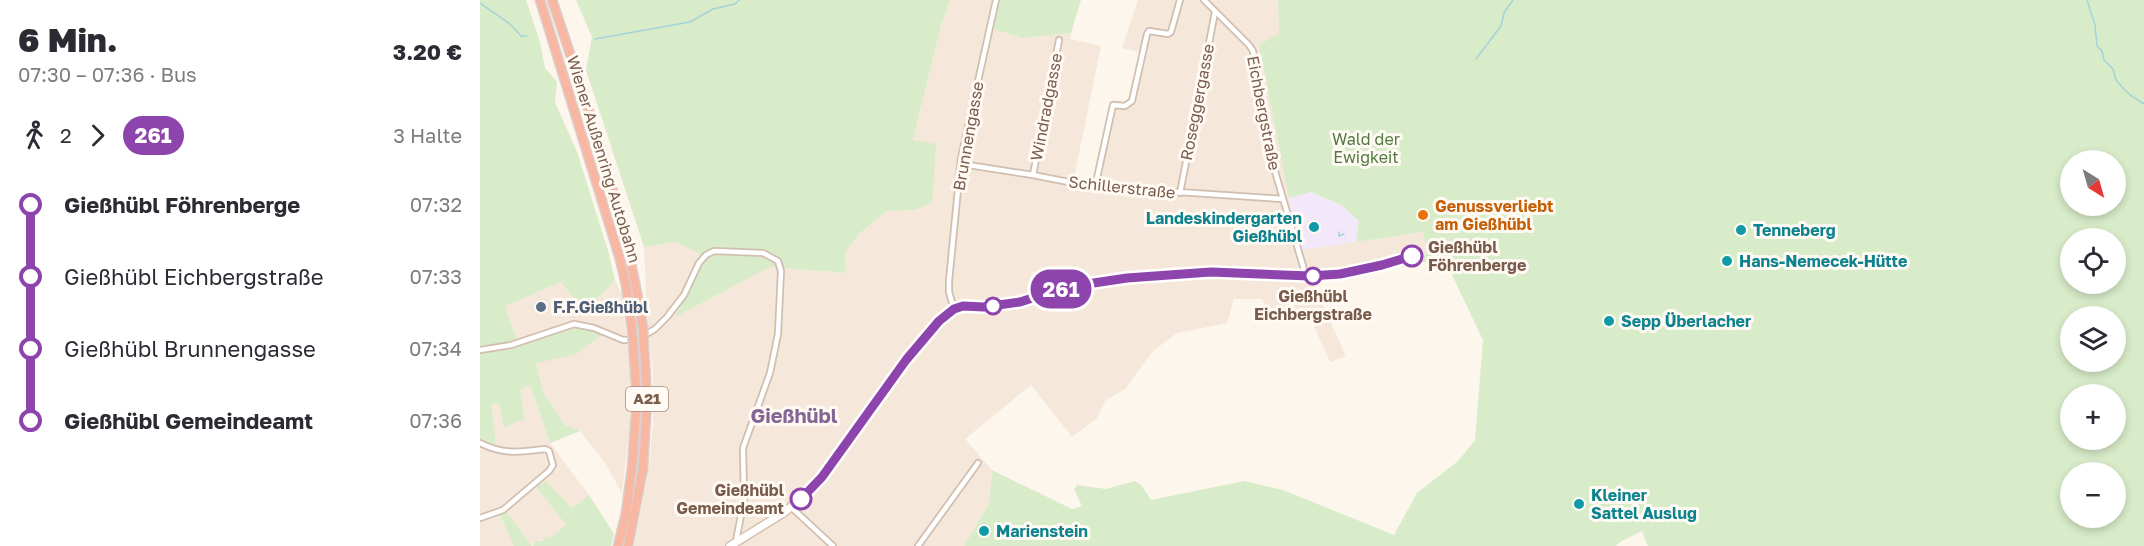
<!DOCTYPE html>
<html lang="de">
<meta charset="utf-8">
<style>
body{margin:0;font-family:"Golos Text",sans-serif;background:#f2f2f3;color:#2b2b33;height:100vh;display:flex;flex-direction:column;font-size:22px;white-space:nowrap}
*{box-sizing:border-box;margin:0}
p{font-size:20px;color:#7c7c81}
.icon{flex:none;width:33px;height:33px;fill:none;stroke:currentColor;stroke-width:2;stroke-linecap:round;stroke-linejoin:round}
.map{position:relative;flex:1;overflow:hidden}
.drawer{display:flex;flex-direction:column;background:#fff;width:480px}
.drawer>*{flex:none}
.badge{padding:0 12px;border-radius:20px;font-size:21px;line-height:39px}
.needle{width:39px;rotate:143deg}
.fabs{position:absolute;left:1580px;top:150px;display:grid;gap:12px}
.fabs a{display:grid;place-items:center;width:66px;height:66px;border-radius:50%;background:#fff;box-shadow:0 3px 9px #0003;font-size:30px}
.map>.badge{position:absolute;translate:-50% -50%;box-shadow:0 0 0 3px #fff}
.legs{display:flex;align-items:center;gap:9px;height:66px;padding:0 18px;font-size:20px}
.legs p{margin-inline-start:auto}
.summary{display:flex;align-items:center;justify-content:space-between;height:102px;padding:0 18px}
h1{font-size:33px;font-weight:800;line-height:45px}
ul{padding:0 18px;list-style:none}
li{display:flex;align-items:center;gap:21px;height:72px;font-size:22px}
li i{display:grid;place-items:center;width:9px;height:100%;margin:0 8px;background:currentColor}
li i::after{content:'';width:15px;height:15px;margin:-8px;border:4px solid;border-radius:50%;background:#fff}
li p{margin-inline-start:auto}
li:first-child i{background:linear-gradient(#0000 50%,currentColor 0)}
li:last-child i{background:linear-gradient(currentColor 50%,#0000 0)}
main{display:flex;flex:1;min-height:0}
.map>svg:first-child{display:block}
</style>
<main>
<section class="drawer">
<div class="summary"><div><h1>6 Min.</h1><p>07:30 – 07:36 · Bus</p></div><b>3.20 €</b></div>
<div class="legs"><svg class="icon" aria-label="walk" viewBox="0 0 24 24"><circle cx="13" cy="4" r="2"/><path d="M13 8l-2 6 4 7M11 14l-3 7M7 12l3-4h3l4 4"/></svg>2<svg class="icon" aria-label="forward" viewBox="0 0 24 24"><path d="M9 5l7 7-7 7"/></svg><b class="badge" style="background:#8e44ad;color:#fff">261</b><p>3 Halte</p></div>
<ul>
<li><i style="color:#8e44ad"></i><b>Gießhübl Föhrenberge</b><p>07:32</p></li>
<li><i style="color:#8e44ad"></i><span>Gießhübl Eichbergstraße</span><p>07:33</p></li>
<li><i style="color:#8e44ad"></i><span>Gießhübl Brunnengasse</span><p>07:34</p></li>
<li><i style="color:#8e44ad"></i><b>Gießhübl Gemeindeamt</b><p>07:36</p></li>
</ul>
</section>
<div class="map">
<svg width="1664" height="546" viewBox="0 0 1664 546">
<rect width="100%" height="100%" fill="#fdf6ec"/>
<path fill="#f5e8da" d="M470,0H520L513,29L542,38L591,33L590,39L621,46L594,178L614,182L632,100L647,102L660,52L642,48L658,0H798L810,198L831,192L861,205L876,242L943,232L947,254L876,274L832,281L866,356L850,362L827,311L792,324L782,299H754L747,323L697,333L672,352L645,389L625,401L617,418L592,437L551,385L485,439L512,470L509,504L484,546H154L169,470L173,423V376L167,314L164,247L197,242L219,254L223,265L196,316L290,267L366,273L365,252L379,234L407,211L435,210L433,141L461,26Z
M135,281L142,294L150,373V423L142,493L123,460L100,431L85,425L63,392L56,362L95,355L123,334L37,344L24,306L81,282L97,303L114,302Z
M50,385L70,443L109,495L92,508L66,481L56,487L86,525L69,540L56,541L52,546L25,511L19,515L34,546H0V439L16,446L10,404L19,402L35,422L45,420L40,390Z"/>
<path fill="#f3e8fa" d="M831,192L861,205L879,221L876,242L821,250L809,198Z"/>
<path fill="#d8ecc9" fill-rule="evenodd" d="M0,0H46L60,42L65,68L77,82L75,102L97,152L129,254L135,281L114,302L97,303L81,282L25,306L38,344L97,328L123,334L95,355L56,363L63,392L85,425L100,431L70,443L50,385L40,390L45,420L35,422L24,428L19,403L11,404L16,446L0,439Z
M96,0H470L461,26L433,140L456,144L452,203L435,210L407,211L379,234L365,252L366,273L290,267L195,317L223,265L219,254L197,242L164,247L106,70L112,37Z
M520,0H601L591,33L543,38L513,29Z
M798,0H1664V546H1168L1162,531L1140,542L1136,546H484L509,504L512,470L592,509L602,506L594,489L597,485L626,489L655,481L661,485L671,500L764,481L803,490L914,535L937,493L978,461L995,440L1003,340L964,258L910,269L908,266L947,254L943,232L876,242L879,221L861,205L831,192L809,198L779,45L799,33ZM1590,160H1635V206H1590ZM1590,238H1635V284H1590ZM1590,316H1635V362H1590ZM1590,394H1635V440H1590ZM1590,472H1635V518H1590Z
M66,481L92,508L109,495L134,534L131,546H53L56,541H62L65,536L69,539L86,525L56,487Z
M26,511L52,546H34L19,514Z"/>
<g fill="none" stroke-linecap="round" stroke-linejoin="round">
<path stroke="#a5d3da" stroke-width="1.5" d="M1607,0L1615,25L1617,46L1622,51L1624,60L1633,69L1636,80L1642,87L1650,95L1664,104
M0,3L30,24L41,36H47
M115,39L210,22L233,9L255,4L259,0
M996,59L1021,26L1024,13L1033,0
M859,232V236L864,234"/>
<defs>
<path id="street" d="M724,0L769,45L773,51L788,148L823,266L824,272L820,276
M482,164L553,175L609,186L803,199
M553,175L579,40
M615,187L633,105L645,106L652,101L667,34L669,31L688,34L691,32L700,0
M700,193L735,12
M474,309L469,292V281L481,158L516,0
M0,350L31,345L94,324L114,328L143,340L158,339L175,329L187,317L204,295L219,263L226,255L234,251L283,253L298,261L301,271L298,334L290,373L263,448L264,500L256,541
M0,443C24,455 39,452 65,449L69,451L73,465L69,471L23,510L0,518
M311,507L353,546
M438,546L498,463"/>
<path id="secondary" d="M250,546L305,512L332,488L426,360L459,321L474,309L483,306L504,307L540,302L587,287L647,277L731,272L820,276"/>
<path id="highway" d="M60,0L140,259L146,285L152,329
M72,0C108,107 146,216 163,328
M138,546L146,513L152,468
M148,546L163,469"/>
</defs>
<use href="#street" stroke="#d1beb0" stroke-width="8"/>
<use href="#secondary" stroke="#d6c0b0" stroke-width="10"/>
<use href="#highway" stroke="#dad1cd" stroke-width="11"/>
<use href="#street" stroke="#fff" stroke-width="4.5"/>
<use href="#secondary" stroke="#fff" stroke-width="7"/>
<use href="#highway" stroke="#f7b7a3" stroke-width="8"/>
<defs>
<path id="highway-bridge" d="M163,328L167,399L163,469
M152,468L157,399L152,329"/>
</defs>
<use href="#highway-bridge" stroke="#dad1cd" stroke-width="11" stroke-linecap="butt"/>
<use href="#highway-bridge" stroke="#f7b7a3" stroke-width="8"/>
</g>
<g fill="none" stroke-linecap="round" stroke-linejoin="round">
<defs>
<path id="line-1" d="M321,499L342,477L426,360L459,321L474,309L483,306L504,307L540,302L587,287L647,278L731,272L830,276L860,274L902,265L932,256"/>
</defs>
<use href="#line-1" stroke="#fff" stroke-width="14"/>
<use href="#line-1" stroke="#8e44ad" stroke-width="9"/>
</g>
<circle fill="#e8710a" stroke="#fffaf3" stroke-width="2" cx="943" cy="215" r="6"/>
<g fill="#0f9aa8" stroke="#fffaf3" stroke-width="2">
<circle cx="834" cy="227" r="6"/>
<circle cx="1261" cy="230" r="6"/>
<circle cx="1247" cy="261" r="6"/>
<circle cx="1129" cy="321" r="6"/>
<circle cx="1099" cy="504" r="6"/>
<circle cx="504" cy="531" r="6"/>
</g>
<g fill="#fff" stroke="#8e44ad" stroke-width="3">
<circle cx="932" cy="256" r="10"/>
<circle cx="833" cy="276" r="8"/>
<circle cx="513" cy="306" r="8"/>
<circle cx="321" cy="499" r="10"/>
</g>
<circle fill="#5c6f8a" stroke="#fffaf3" stroke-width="2" cx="61" cy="307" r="6"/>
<g text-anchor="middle" stroke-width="6" stroke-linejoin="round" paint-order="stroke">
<rect fill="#fffaf3" stroke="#a28b7f" stroke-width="1.5" x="146" y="387" width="42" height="24" rx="4.5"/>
<g font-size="15" font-weight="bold" fill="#7a5c4d">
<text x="167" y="404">A21</text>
</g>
<g font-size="16" fill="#7a5c4d" stroke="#fffaf3">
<text transform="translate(717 102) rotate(-79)" y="6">Roseggergasse</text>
<text transform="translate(566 107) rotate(-79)" y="6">Windradgasse</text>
<text transform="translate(784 113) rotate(79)" y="6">Eichbergstraße</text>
<text transform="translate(488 136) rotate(-80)" y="6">Brunnengasse</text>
<text transform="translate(124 159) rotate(73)" y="6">Wiener Außenring Autobahn</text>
<text transform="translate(642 187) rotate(6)" y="6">Schillerstraße</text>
</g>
<g font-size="16" fill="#537a41" stroke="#fffaf3">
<text x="886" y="145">Wald der<tspan x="886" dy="18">Ewigkeit</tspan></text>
</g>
<g font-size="16" font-weight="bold" fill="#c56008" stroke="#fffaf3" text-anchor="start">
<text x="955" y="212">Genussverliebt<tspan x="955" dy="18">am Gießhübl</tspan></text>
</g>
<g font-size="16" font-weight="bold" fill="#0d838f" stroke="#fffaf3" text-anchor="start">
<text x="822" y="224" text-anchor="end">Landeskindergarten<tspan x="822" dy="18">Gießhübl</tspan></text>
<text x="1273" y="236">Tenneberg</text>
<text x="1259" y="267">Hans-Nemecek-Hütte</text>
<text x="1141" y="327">Sepp Überlacher</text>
<text x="1111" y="501">Kleiner<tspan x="1111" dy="18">Sattel Auslug</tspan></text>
<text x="516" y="537">Marienstein</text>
</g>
<g font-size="16" font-weight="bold" fill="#7a5c4d" stroke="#fffaf3" text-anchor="start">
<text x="948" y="253">Gießhübl<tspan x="948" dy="18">Föhrenberge</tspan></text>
<text x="833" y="302" text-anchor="middle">Gießhübl<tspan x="833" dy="18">Eichbergstraße</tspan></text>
<text x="304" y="496" text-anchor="end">Gießhübl<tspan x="304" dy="18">Gemeindeamt</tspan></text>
</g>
<g font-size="16" font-weight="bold" fill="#4e5e75" stroke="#fffaf3" text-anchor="start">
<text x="73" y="313">F.F.Gießhübl</text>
</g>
<g font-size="20" font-weight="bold" fill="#846695" stroke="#fffaf3">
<text x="314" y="423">Gießhübl</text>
</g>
</g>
</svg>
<div class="fabs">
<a><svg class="needle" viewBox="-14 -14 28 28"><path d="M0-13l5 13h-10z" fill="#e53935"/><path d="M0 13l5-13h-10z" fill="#7c7c81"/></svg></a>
<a><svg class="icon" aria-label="locate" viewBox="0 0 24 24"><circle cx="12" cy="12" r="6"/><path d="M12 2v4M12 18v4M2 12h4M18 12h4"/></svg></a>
<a><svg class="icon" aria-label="layers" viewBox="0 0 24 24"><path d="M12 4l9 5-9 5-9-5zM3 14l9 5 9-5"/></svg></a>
<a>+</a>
<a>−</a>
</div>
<b class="badge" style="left:581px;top:289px;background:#8e44ad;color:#fff">261</b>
</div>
</main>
